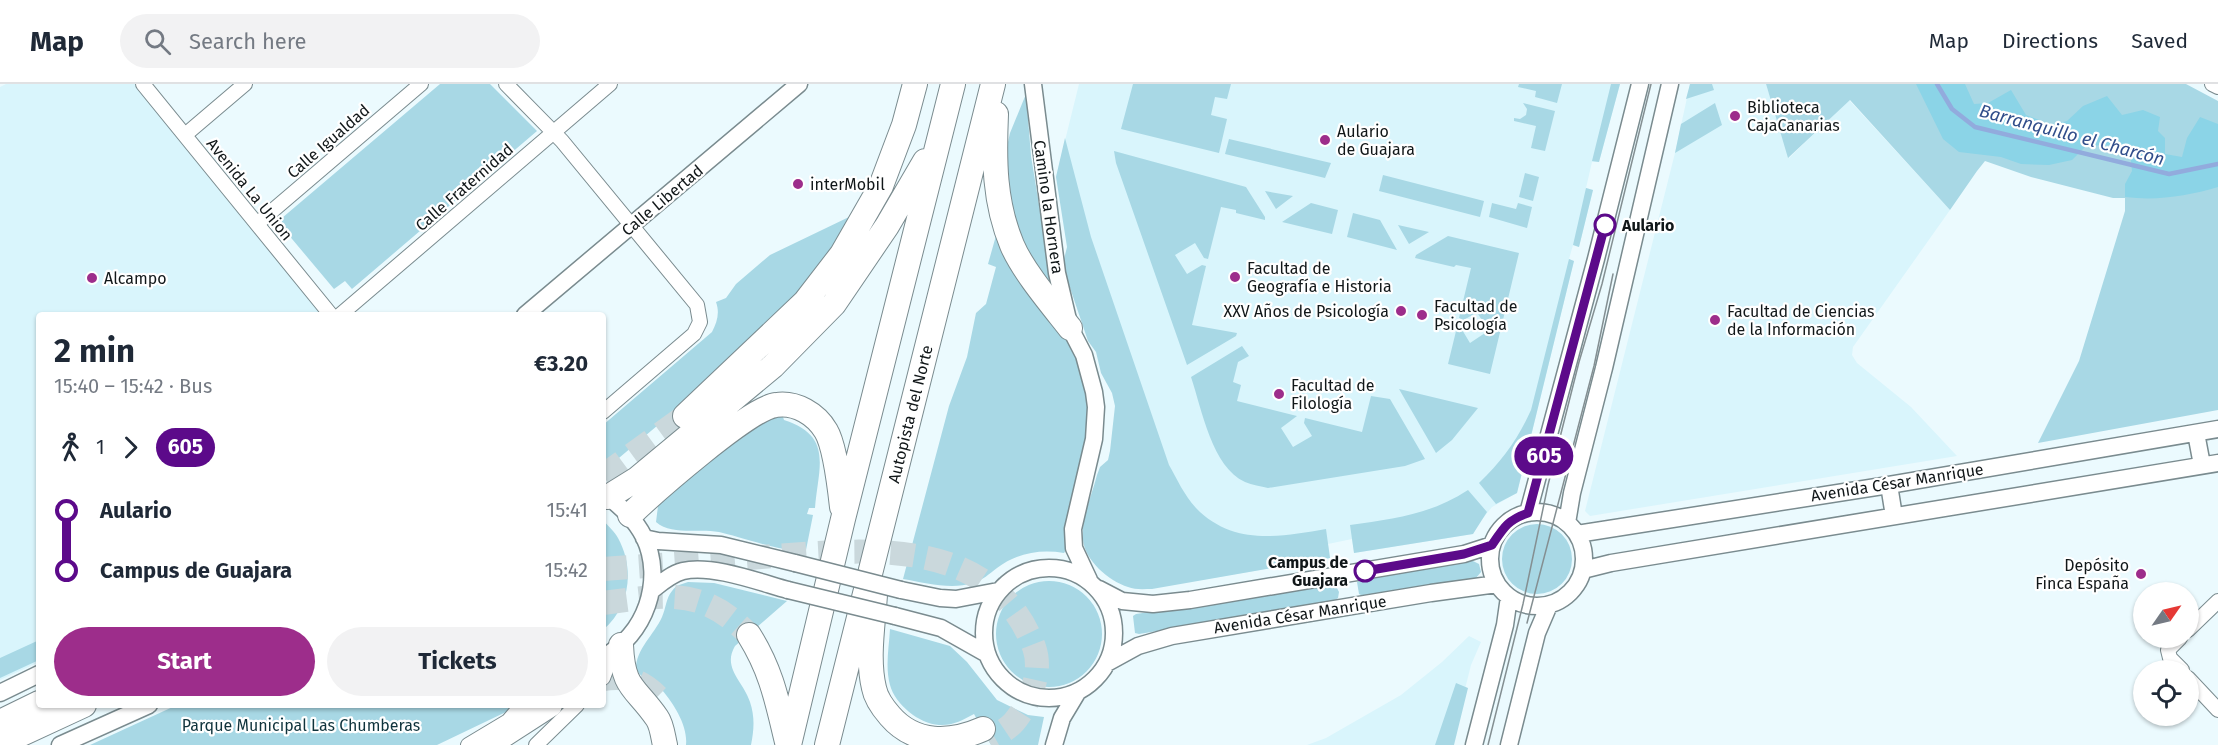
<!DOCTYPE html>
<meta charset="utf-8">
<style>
body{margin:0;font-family:"Fira Sans",sans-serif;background:#f2f2f3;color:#1f2937;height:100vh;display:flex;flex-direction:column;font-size:22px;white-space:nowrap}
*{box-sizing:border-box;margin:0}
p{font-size:20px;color:#747a83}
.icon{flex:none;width:33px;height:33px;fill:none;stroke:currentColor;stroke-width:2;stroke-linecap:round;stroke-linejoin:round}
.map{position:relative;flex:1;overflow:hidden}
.drawer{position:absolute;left:36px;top:228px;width:570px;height:396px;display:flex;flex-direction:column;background:#fff;border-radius:6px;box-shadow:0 2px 4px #0004}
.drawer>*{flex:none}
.badge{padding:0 12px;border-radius:20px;font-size:21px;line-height:39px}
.needle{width:39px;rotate:56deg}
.buttons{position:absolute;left:2133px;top:498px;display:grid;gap:12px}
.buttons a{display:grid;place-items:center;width:66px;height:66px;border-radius:50%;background:#fff;box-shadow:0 2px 4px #0004;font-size:30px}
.map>.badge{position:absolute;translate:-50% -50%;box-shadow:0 0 0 3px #fff}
.legs{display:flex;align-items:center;gap:9px;height:66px;padding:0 18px;font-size:20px}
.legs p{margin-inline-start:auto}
.summary{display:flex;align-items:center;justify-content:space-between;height:102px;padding:0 18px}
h1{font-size:33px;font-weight:700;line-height:45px}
.cta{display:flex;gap:12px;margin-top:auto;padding:12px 18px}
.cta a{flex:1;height:69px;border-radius:36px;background:#9d2d8b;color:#fff;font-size:24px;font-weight:700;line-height:69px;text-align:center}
.cta a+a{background:#f2f2f3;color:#1f2937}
ul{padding:0 18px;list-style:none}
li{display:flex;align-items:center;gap:21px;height:60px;font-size:22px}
li i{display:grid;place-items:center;width:9px;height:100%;margin:0 8px;background:currentColor}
li i::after{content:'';width:15px;height:15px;margin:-8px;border:4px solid;border-radius:50%;background:#fff}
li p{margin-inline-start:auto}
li:first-child i{background:linear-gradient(#0000 50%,currentColor 0)}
li:last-child i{background:linear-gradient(currentColor 50%,#0000 0)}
header{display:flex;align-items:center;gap:36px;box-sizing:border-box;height:84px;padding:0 30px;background:#fff;border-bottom:2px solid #e0e1e3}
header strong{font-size:28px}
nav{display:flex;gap:33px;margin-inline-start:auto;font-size:21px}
.search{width:420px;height:54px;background:#f2f2f3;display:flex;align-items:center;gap:15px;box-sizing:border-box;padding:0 21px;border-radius:33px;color:#747a83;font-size:22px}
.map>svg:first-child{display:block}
</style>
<header>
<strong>Map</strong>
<div class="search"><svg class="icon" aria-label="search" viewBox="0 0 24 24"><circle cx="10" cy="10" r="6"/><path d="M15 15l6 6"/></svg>Search here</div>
<nav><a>Map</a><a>Directions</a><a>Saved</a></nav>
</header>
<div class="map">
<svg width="2218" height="661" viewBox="0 0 2218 661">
<rect width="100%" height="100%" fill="#ebfafe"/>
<path fill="#d9f5fc" d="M6,0H148L337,231H39V578L0,596V3Z
M1079,0H1620L1599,78H1592L1586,104L1593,106L1579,163L1573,161L1569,175L1574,177L1517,409L1492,423L1479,439L1473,450L1354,469L1352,455L1328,460L1330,474L1195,497L1118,327L1056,93Z
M1690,0H1766L1789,74L1849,16L1950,126L1853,263L1852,271L1857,279L1911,323L1957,372L1590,432L1585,427L1675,69Z
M1469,552L1481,558L1471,581L1451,661H1307L1326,654L1401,611L1442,578Z"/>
<path fill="#a8d8e5" d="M440,0H490L537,47L352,205L345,197L334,205L282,143V134Z
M1133,0H1231L1227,15L1215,13L1211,31L1227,35L1219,69L1121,45Z
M1519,0H1562L1557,19L1535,13L1536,7L1518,3Z
M1611,0H1620L1599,78L1592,77Z
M1690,0H1712L1714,6L1686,15Z
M1766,0H2186L2218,17V326L2038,359L2079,277L2125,127V114H2113L2031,93L1985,77L1977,87L1950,126L1850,16L1788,74Z
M1026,10L1031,72L1051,194L1049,200L1028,172L1008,115L1004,76L1010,49Z
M1523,19L1555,27L1545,67L1531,64L1536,42L1514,37V34L1520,35L1526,31L1527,25Z
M1715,19L1722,41L1675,69L1681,40Z
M1065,54L1091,153L1169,381C1177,395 1184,411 1196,424C1233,462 1280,453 1326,445L1330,474L1152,505C1144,505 1135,506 1128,503C1109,497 1084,476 1083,455C1081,434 1092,411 1097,391L1100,383L1108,376L1110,367L1115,322L1112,309L1101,289L1096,268L1088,257L1066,192L1064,175L1067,163L1056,93Z
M1229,55L1331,79L1325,94L1225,70Z
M1114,67L1246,103L1265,133V136L1236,129V126L1221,123L1208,175L1204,174L1195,159L1175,171L1187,190L1202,181L1206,182L1192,241L1237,249L1236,252L1187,281L1116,79Z
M1525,89L1539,93L1533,117L1519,113Z
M1383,91L1484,117L1480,133L1379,107Z
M1586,104L1593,106L1579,163L1573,161Z
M1265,107L1293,112L1276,125Z
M1311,119L1338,126L1332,150L1282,138Z
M1492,119L1516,125L1518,119L1532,123L1527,144L1489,133Z
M1353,129L1380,136L1397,166L1347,153Z
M849,133L815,194L715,293L613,379L619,387L603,388V341L712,248C717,238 720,229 716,218L726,214L736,200L770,171Z
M999,141L1074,267C1095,324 1088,349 1075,406C1070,426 1063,445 1067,465L1064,469C1040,465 1017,469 997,484C989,490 983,496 973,499C951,506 926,499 903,495L949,322L967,273L976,229L986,220L996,183L988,180Z
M1398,141L1429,148L1409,160Z
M1448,152L1519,169L1490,290L1448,280L1457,243L1461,244L1470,259L1488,247L1477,228L1464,236L1459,234L1471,184L1456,181L1454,183L1415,174L1416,171Z
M1569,175L1574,177L1517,409L1496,420L1479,399C1502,377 1518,355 1531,326Z
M1242,262L1249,272L1238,278L1233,298L1241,301L1237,317L1297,332L1281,344L1293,363L1312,352L1304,339L1305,334L1362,348L1371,312L1390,315L1425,375L1405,382L1268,404C1261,402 1252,401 1245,398C1212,383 1202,326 1191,293Z
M1399,305L1478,324L1452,356L1436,369Z
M782,330L784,336C834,352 818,384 815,424H809L807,430L813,431L806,466C791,471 738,452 719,448C699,444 672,452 656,438L658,422L664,414L753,341Z
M1468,406L1487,428L1473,450L1354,469L1350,441C1393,435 1432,430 1468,406Z
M603,436C608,442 615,448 618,454C635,485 630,523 603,546Z
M1502 475a35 35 0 1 1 70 0a35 35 0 1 1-70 0Z
M1471,476L1479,480L1481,488L1476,494L1365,513L1359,510L1357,498L1363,495Z
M996 550a53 53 0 1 1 106 0a53 53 0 1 1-106 0Z
M688,498L714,499L787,517L735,562C722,584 743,597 750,618C755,633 754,646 751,661H686C688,642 674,620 662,606L658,610L636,586C635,566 654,551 662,533C666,524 666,514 672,507C676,501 682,500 688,498Z
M1330,500L1336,502L1339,508L1338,514L1333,518L1139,550L1135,549L1133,532L1136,530Z
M890,545L950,562L967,578L997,616L1028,631L1044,633L1038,661H991L974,630C963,636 952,642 939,641C919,640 895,620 890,601C885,583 889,563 890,545Z
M39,549V576L0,594V574L37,557Z
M1456,599L1468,604L1454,661H1435Z
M177,621H512L508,627L437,661H90Z"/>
<path fill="#8bd4e7" d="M1916,0H1965L1974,20L1988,19L2011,6L2026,31L2052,41L2067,37L2083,22L2107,12L2122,31L2143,26L2160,33L2158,47L2165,54V70L2182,73L2187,54L2200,33L2218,40V103C2188,112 2157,117 2125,113V100L2132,87L2130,68L2114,61L2086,62L2072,76L2049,81L2021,80L2001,73L1959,68L1943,55Z"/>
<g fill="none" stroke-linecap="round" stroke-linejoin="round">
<path stroke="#92abdd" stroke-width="4.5" d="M1937,0L1952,25L1975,43L2169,90L2218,80"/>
<path stroke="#cad8dc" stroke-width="24" stroke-dasharray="24 12" stroke-linecap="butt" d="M603,392L685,332
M603,485C656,481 709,478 761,473C861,466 990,448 1034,563C1043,588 1030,619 1014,638C1007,646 996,651 988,656
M603,519C665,511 702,502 749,551
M603,595C628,592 641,596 659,614"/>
<defs>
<path id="minor" d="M143,0L331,231
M506,0L562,57L697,221L700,238L694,250L603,328
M2212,0L2218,3
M185,51L245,0
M257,140L421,0
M340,231L610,0
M2188,546L2218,517
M2180,554L2168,566L2170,574L2182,586
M603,594L613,568
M2188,594L2218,626
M468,661L508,637L522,621
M536,661L577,621"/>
<path id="tertiary" d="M1033,0L1057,189L1070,244L1084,271L1094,308L1096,323L1094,355L1073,445L1074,464L1089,496
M525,231L799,0
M2196,349L2202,381
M1889,401L1894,432
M603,408C619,422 634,433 644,453C665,496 645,552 603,573
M1490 475a47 47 0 1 1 94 0a47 47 0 1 1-94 0Z
M1528,429L1596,175L1640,0
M1567,439L1572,409L1604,284L1670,0
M1577,450L1889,401L2218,345
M644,454L658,457L721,461L795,479
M984 549a65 65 0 1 1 130 0a65 65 0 1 1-130 0Z
M1583,486L1611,479L2218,379
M1099,505L1122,517L1153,520L1190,516L1464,470L1492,461
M901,506L940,514L956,515L998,507
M651,507C661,499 671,490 683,487C711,480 759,498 788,506
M895,532L941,544L987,570
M1107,579L1138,562L1172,552L1431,509L1497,500
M0,609L39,590
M60,661L149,621
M1054,661L1062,634L1077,609
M1474,661L1505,541L1509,513
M1509,661L1537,549L1549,521"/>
<path id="motorway" d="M996,30C994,76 994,118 1012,161C1023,187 1052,221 1070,244
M685,332L805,218L842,170L881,102L904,41L915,0
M608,413L637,395L773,282L834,220L887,142L925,77
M630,431C653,409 749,324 776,321C796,318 816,330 826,347C835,362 840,405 842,423
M875,511C873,541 867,575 874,604C876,615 883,624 890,632C915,661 951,659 983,645
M749,551C772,588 777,617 787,658
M621,561C623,606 635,602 657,634C662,641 663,653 665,661
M0,638L39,619
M0,660L84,621
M488,661L550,621
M789,661L843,435L953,0
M827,661L993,0"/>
</defs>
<use href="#minor" stroke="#7a8b8f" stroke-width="16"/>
<use href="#tertiary" stroke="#7a8b8f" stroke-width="19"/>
<use href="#motorway" stroke="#7a8b8f" stroke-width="26"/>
<use href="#minor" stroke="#fff" stroke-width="14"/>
<use href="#tertiary" stroke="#fff" stroke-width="16"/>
<use href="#motorway" stroke="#fff" stroke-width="24"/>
<path stroke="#848f92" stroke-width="1.5" d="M1527,539L1594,282L1613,190
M1488,661L1523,520L1548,401L1579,278L1602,200L1651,0"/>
<defs>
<path id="tertiary-bridge" d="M795,479L901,506
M788,506L895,532"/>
</defs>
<use href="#tertiary-bridge" stroke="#7a8b8f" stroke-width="19" stroke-linecap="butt"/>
<use href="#tertiary-bridge" stroke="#fff" stroke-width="16"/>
</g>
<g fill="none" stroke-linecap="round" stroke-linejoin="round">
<defs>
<path id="line-1" d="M1365,487L1464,470L1492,461C1504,443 1508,436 1528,429L1605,141"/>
</defs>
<use href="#line-1" stroke="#fff" stroke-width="14"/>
<use href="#line-1" stroke="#5c0a8a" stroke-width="9"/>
</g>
<g fill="#9d2d8b" stroke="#fff" stroke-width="2">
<circle cx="1735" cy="32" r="6"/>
<circle cx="1325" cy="56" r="6"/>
<circle cx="798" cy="100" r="6"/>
<circle cx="1235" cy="193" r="6"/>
<circle cx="92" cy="194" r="6"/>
<circle cx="1401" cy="227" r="6"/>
<circle cx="1422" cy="231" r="6"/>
<circle cx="1715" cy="236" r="6"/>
<circle cx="1279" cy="310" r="6"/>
<circle cx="2141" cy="490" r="6"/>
</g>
<g fill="#fff" stroke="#5c0a8a" stroke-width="3">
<circle cx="1605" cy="141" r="10"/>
<circle cx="1365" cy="487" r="10"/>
</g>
<g text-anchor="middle" stroke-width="4.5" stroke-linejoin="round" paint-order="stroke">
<g font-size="16" fill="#111719" stroke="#fff" text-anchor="start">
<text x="1747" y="29">Biblioteca<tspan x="1747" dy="18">CajaCanarias</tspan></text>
<text x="1337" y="53">Aulario<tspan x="1337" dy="18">de Guajara</tspan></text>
<text x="810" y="106">interMobil</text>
<text x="1247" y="190">Facultad de<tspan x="1247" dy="18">Geografía e Historia</tspan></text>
<text x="104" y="200">Alcampo</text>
<text x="1434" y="228">Facultad de<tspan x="1434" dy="18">Psicología</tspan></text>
<text x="1389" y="233" text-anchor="end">XXV Años de Psicología</text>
<text x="1727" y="233">Facultad de Ciencias<tspan x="1727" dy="18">de la Información</tspan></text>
<text x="1291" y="307">Facultad de<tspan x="1291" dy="18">Filología</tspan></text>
<text x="2129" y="487" text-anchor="end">Depósito<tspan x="2129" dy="18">Finca España</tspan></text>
</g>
<g font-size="16" fill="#111719" stroke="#fff">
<text transform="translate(328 57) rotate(-41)" y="6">Calle Igualdad</text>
<text transform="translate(464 103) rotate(-41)" y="6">Calle Fraternidad</text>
<text transform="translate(250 105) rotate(51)" y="6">Avenida La Union</text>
<text transform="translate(662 116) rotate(-40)" y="6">Calle Libertad</text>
<text transform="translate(1049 123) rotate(82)" y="6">Camino la Hornera</text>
<text transform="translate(910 330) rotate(-76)" y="6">Autopista del Norte</text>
<text transform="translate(1897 398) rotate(-9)" y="6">Avenida César Manrique</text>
<text transform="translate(1300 530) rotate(-9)" y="6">Avenida César Manrique</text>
</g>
<g font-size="16" font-weight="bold" fill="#111719" stroke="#fff" text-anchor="start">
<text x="1622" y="147">Aulario</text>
<text x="1348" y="484" text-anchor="end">Campus de<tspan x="1348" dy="18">Guajara</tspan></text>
</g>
<g font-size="16" fill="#0f333c" stroke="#fff">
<text x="301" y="647">Parque Municipal Las Chumberas</text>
</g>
<g font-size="18" font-style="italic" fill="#314e8b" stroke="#fff">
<text transform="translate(2072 51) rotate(15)" y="6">Barranquillo el Charcón</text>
</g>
</g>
</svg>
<div class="buttons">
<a><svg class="needle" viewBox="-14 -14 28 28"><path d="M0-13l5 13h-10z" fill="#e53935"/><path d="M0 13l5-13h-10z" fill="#747a83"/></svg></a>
<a><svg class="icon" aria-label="locate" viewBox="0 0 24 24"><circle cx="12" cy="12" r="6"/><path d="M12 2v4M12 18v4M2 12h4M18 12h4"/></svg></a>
</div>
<b class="badge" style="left:1544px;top:372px;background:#5c0a8a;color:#fff">605</b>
<section class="drawer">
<div class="summary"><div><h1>2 min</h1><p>15:40 – 15:42 · Bus</p></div><b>€3.20</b></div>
<div class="legs"><svg class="icon" aria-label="walk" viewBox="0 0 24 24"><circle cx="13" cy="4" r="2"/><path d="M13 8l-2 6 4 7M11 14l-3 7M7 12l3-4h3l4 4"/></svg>1<svg class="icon" aria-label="forward" viewBox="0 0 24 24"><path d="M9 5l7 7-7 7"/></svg><b class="badge" style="background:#5c0a8a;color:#fff">605</b></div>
<ul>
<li><i style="color:#5c0a8a"></i><b>Aulario</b><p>15:41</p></li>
<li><i style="color:#5c0a8a"></i><b>Campus de Guajara</b><p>15:42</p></li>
</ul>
<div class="cta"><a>Start</a><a>Tickets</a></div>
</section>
</div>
